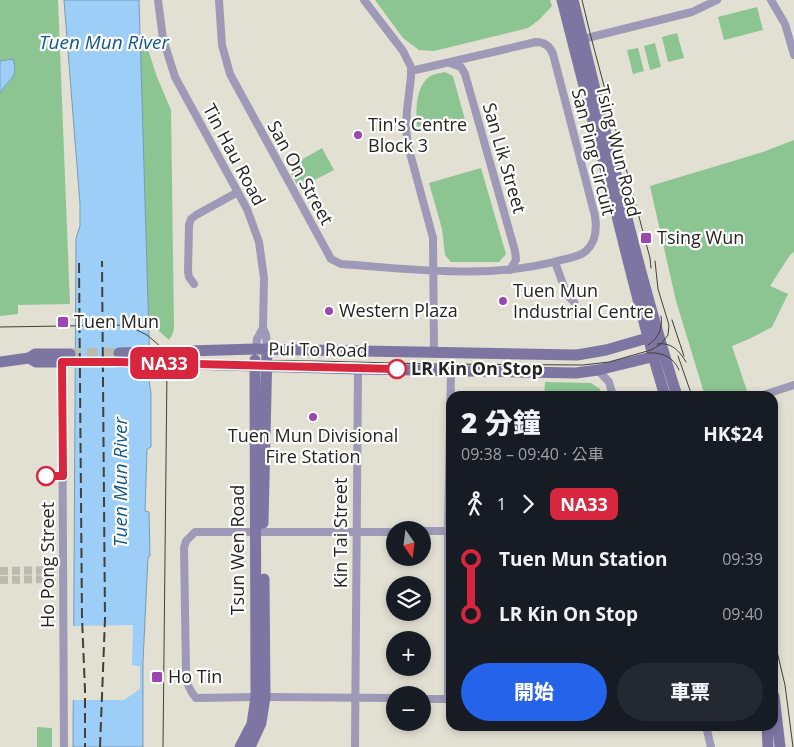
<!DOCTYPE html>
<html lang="zh-TW">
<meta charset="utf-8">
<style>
body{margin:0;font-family:"Open Sans","Noto Sans TC",sans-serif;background:#242831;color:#f1f3f6;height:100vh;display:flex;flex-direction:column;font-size:19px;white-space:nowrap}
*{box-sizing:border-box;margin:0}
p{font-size:16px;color:#9ea1a6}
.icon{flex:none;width:28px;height:28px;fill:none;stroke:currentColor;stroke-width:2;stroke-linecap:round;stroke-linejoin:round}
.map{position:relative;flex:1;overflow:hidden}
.sheet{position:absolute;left:446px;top:391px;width:332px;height:340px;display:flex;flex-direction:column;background:#171b24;border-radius:15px;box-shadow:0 2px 8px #0003}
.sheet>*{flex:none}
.badge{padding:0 10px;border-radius:8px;font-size:18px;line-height:32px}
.needle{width:32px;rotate:166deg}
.tools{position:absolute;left:386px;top:521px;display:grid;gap:10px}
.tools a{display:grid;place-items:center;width:45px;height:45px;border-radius:50%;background:#171b24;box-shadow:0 2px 8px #0003;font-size:25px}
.map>.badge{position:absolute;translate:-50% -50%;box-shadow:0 0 0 2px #fff}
.legs{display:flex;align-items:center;gap:8px;height:55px;padding:0 15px;font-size:16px}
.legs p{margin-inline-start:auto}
.overview{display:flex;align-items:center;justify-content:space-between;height:85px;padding:0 15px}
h1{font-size:28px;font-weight:800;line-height:38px}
.action{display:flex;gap:10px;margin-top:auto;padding:10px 15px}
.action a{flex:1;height:58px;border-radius:30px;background:#2563eb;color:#fff;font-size:20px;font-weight:800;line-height:58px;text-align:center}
.action a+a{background:#242831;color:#f1f3f6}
ul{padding:0 15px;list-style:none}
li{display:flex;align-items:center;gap:18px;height:55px;font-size:19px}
li i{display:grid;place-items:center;width:8px;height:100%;margin:0 6px;background:currentColor}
li i::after{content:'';width:12px;height:12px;margin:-6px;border:4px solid;border-radius:50%;background:#171b24}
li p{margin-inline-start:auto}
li:first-child i{background:linear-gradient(#0000 50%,currentColor 0)}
li:last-child i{background:linear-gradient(currentColor 50%,#0000 0)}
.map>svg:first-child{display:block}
</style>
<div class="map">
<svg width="794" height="747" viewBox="0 0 794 747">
<rect width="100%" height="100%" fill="#e2dfd3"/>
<path fill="#8cc592" d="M0,0H58L70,304L18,305V314L0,316Z
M375,0H550L552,6L539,20L528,28L434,51L419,50L403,38Z
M757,7L763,30L724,40L718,17Z
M677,33L684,58L668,62L662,37Z
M140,37H144L157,77L171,110L174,329L172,335L169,340L148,321Z
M655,43L661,67L650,70L644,46Z
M638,48L644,71L633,74L627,50Z
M445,72L453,76L465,120L441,127L439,121L417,127C416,111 415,88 429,77C433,74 440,73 445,72Z
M794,140V252L790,255L770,286L788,294L772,327L749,339L732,346L747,391L728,396H705L676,301L650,186L763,152Z
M322,148L334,170L299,188L291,174L294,164Z
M481,168L506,254L499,262H451L445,255L442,229L429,183Z
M545,382L591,383L600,389L602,396H544Z
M37,727L52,728V747H37Z"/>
<path fill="#9ccef7" stroke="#789bb6" d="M64,0H139L150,369L148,374L151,393V447L147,449L145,511L149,512L150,556L148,557L143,662V747H73L76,238L80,226V204Z
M13,59C19,79 9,78 0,93V61Z"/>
<path fill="#e2dfd3" d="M133,625L132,665L140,666V689L124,700H71V626Z"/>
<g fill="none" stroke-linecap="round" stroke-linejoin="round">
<path stroke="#bcbaaf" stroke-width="8" stroke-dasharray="8 4" stroke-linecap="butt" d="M0,571L58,570
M0,580L57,579"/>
<path stroke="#bcbaaf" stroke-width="11" stroke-dasharray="11 5.5" stroke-linecap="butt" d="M70,354L119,353
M70,362H118"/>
<path stroke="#9d99b7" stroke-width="8" d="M158,0L163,39L175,77L247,209L259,242L264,278L263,328L257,339L256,349
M219,0L222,45L230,74L331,259L341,264C413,269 490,280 561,260C569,258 579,257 586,251C596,242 597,229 595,216L553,54C550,46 544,42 536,42L411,71
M364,0L403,51L411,67V77L407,110L406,131L410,153L433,238L434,352
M771,0L785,24L794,55
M579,40L692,12L717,0
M450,63L461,67L465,74L515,251L516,260L510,270
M555,262L567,295L574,302
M194,284L189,277L188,272L189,225L191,219L196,215L238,192
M263,328L266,335L267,349
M62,359L64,747
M598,370L609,382L613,396
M760,396L794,385
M422,531H451
M256,697L196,698C189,690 186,683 186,672L184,548L186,541L195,532H395
M265,697L395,698
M422,699H451
M448,699V531L451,370
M706,726L711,747
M355,747L358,369"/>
<path stroke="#7d76a2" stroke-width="11" d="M562,0C577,60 593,120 608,180C626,252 643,325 665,396
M573,0C606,132 636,266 677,396
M119,353L256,349L577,355L606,350L658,335
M29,358L35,354H70
M0,362L29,358L36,362H70
M118,362L358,369L576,373L598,370L664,354
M263,523L267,349
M774,696L780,747
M767,726L768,747
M240,747L252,724L256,697L255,360
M250,747L261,723L265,697L264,579"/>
<path stroke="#41403a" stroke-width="1" d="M582,0L591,37L650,258L651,268
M672,320L684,356
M0,327L127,325L147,335L173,357L185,360L315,361L431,364L583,365L609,362L651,350L661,344L668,335L669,325L658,289L655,261
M657,344C671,342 679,350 686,362
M648,345C659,338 663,328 661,316
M647,353C661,352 673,356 679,370
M678,356L692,396
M774,639L785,685L793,747
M163,747L167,369L164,350"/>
<path stroke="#41403a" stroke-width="2" stroke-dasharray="10 5" stroke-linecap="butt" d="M79,263L82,618L85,690V747
M100,747L105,619L102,261"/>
</g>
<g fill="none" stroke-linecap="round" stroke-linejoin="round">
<defs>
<path id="line-1" d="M46,476H63L62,362H118L397,369"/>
</defs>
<use href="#line-1" stroke="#fff" stroke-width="11"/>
<use href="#line-1" stroke="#d7263d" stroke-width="8"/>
</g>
<g fill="#9d45b1" stroke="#fff" stroke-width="2">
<circle cx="358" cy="135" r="5"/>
<rect x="640" y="232" width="12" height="12" rx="2.5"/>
<circle cx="503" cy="301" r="5"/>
<circle cx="329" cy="311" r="5"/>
<rect x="57" y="316" width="12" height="12" rx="2.5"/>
<circle cx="313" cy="417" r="5"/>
<rect x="151" y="671" width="12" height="12" rx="2.5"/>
</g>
<g fill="#fff" stroke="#d7263d" stroke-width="2.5">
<circle cx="397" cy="369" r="9"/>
<circle cx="46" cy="476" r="9"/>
</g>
<g text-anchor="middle" stroke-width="4.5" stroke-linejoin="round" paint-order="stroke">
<g font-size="18" fill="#252420" stroke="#fff" text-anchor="start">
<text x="368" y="131">Tin's Centre<tspan x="368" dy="21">Block 3</tspan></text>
<text x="657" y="244">Tsing Wun</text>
<text x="513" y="297">Tuen Mun<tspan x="513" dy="21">Industrial Centre</tspan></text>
<text x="339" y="317">Western Plaza</text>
<text x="74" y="328">Tuen Mun</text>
<text x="313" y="442" text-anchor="middle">Tuen Mun Divisional<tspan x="313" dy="21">Fire Station</tspan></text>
<text x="168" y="683">Ho Tin</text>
</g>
<g font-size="18" fill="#252420" stroke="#fff">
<text transform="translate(618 151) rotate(76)" y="6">Tsing Wun Road</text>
<text transform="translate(593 152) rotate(76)" y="6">San Ping Circuit</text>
<text transform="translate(234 155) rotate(62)" y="6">Tin Hau Road</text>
<text transform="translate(504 158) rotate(74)" y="6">San Lik Street</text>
<text transform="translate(300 173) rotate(61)" y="6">San On Street</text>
<text transform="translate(318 350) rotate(1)" y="6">Pui To Road</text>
<text transform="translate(341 533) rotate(-90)" y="6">Kin Tai Street</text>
<text transform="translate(238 550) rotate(-90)" y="6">Tsun Wen Road</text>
<text transform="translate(48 565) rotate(-90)" y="6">Ho Pong Street</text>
</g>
<g font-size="18" font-weight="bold" fill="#252420" stroke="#fff" text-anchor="start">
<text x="411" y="375">LR Kin On Stop</text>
</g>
<g font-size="19" font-style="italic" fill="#0f5888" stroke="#fff">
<text x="104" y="49">Tuen Mun River</text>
<text transform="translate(120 482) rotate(-90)" y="7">Tuen Mun River</text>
</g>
</g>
</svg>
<div class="tools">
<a><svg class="needle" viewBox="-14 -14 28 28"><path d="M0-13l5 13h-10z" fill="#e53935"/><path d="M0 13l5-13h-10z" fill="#9ea1a6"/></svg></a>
<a><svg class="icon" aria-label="layers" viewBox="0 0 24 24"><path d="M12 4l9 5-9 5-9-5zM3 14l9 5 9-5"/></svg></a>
<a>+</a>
<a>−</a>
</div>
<b class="badge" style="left:164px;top:363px;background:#d7263d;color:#fff">NA33</b>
<section class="sheet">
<div class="overview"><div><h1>2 分鐘</h1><p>09:38 – 09:40 · 公車</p></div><b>HK$24</b></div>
<div class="legs"><svg class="icon" aria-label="walk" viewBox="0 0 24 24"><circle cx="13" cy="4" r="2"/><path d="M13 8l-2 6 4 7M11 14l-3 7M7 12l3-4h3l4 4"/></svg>1<svg class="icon" aria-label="forward" viewBox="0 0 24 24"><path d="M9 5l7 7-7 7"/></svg><b class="badge" style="background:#d7263d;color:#fff">NA33</b></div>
<ul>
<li><i style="color:#d7263d"></i><b>Tuen Mun Station</b><p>09:39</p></li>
<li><i style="color:#d7263d"></i><b>LR Kin On Stop</b><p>09:40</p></li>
</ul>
<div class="action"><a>開始</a><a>車票</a></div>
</section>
</div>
